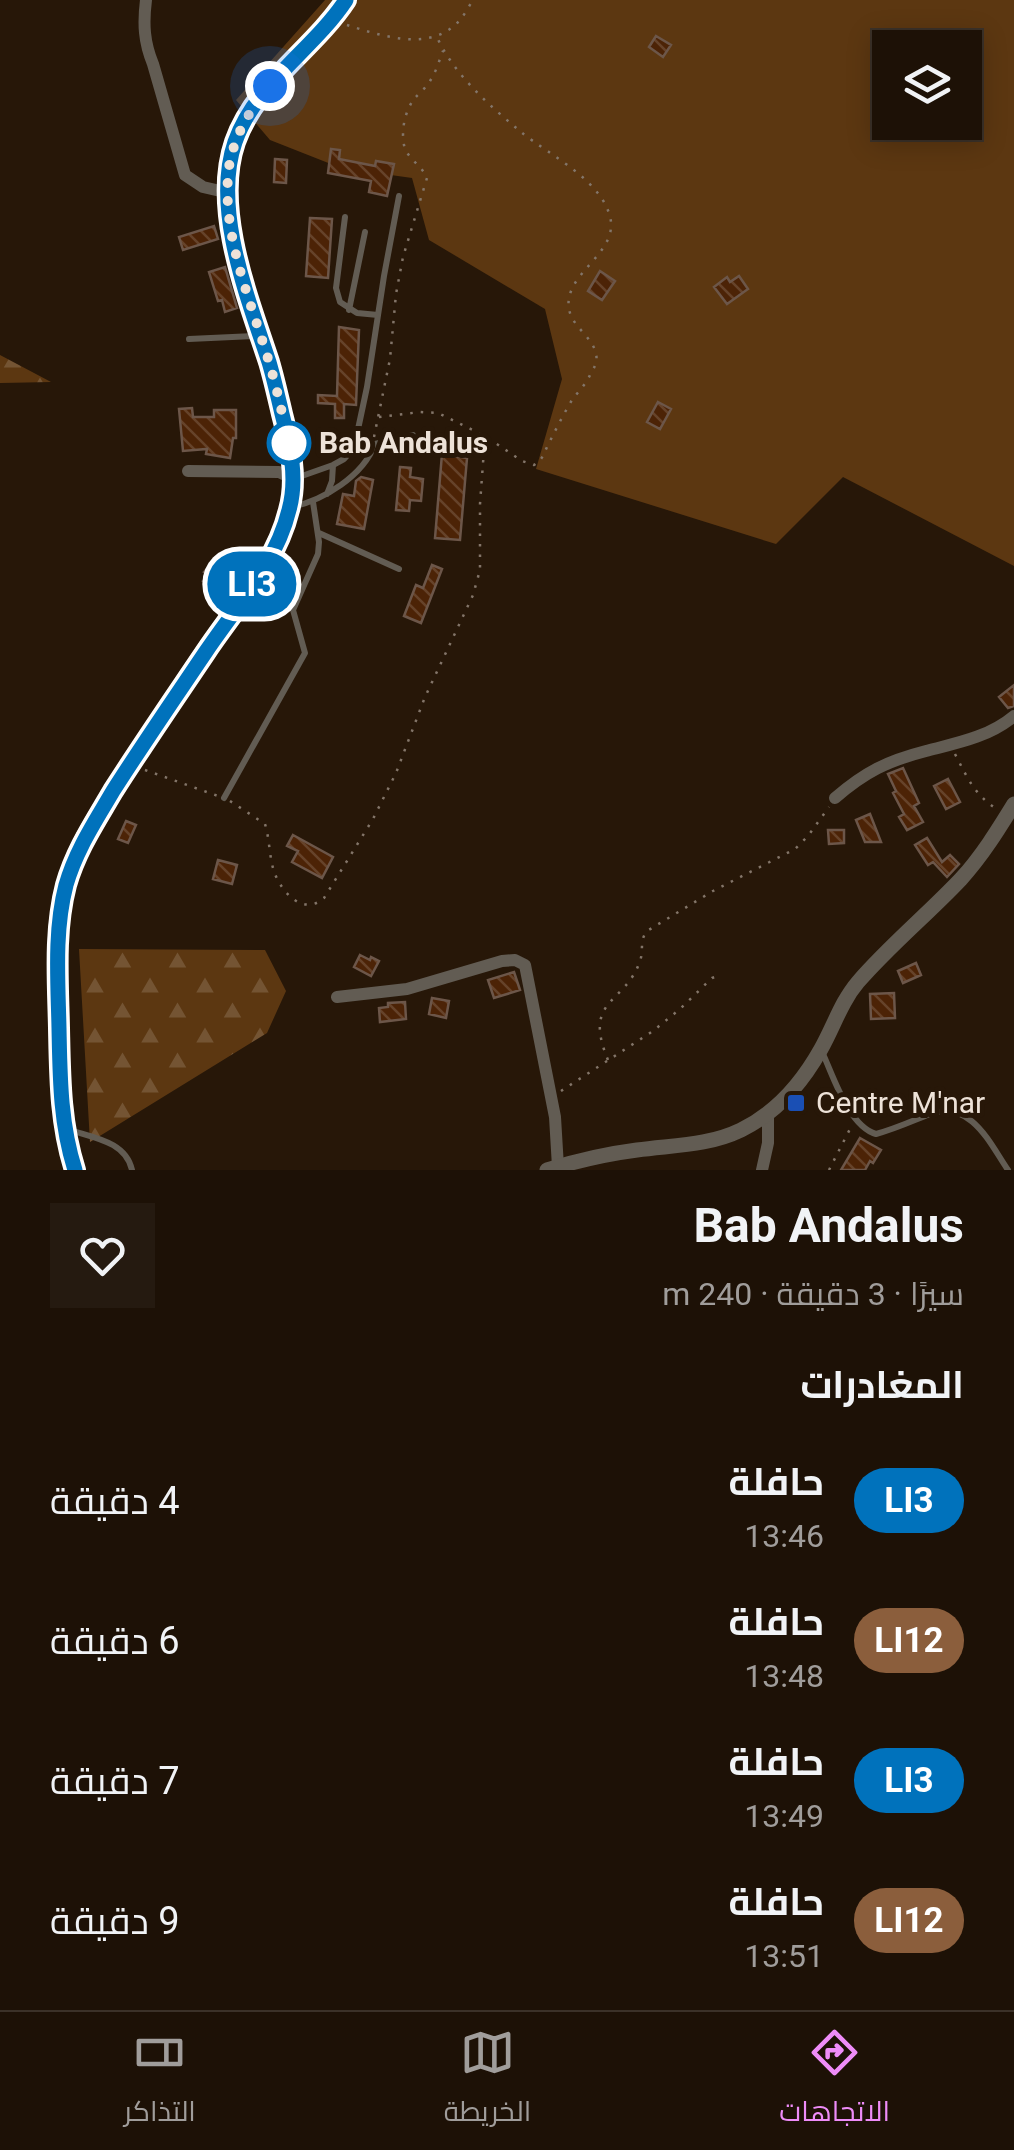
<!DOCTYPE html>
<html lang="ar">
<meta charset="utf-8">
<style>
body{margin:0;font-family:Roboto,Cairo,sans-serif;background:#251a10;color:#f1f3f6;direction:rtl;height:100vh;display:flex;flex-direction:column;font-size:38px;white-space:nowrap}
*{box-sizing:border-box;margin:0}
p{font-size:32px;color:#a09d9b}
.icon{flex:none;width:55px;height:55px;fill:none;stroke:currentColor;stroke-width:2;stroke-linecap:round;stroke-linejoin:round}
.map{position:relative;height:1170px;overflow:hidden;direction:ltr}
.sheet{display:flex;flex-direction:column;background:#1d1106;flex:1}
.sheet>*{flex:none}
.badge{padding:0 20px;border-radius:32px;font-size:35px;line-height:65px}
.controls{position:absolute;left:872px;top:30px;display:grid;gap:20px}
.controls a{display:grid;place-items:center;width:110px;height:110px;border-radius:0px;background:#1d1106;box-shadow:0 5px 25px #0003,0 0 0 2px #3b3128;font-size:50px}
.you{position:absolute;width:50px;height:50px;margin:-25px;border:8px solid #fff;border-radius:50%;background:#1a73e8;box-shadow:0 0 0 15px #1a73e833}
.map>.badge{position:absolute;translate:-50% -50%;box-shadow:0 0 0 5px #fff}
h2{padding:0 50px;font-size:38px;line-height:90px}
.round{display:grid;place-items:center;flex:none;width:105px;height:105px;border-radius:0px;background:#251a10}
.head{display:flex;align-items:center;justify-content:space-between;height:170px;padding:0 50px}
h1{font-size:48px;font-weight:700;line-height:75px}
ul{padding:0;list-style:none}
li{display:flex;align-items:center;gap:30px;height:140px;padding:0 50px}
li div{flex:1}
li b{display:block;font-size:38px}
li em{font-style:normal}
li .badge{min-width:110px;font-weight:700;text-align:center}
.menu{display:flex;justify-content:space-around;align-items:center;height:140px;border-top:2px solid #3b3128;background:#1d1106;font-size:28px;color:#a09d9b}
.menu a{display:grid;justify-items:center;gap:5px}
.menu .on{color:#ee8cf8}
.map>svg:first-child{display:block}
</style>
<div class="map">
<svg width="1014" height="1170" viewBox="0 0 1014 1170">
<defs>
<pattern id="forest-firs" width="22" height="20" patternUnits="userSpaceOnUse" patternTransform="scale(2.5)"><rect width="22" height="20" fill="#5c3711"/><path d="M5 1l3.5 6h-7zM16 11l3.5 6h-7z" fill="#745433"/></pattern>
<pattern id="building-back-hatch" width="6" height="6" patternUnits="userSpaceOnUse" patternTransform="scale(2.5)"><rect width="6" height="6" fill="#4c2306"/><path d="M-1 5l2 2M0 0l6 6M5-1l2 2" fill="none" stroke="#66432a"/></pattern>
</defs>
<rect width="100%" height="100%" fill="#271708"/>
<path fill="#5c3711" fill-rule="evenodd" d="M325,0H1014V566L843,477L776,544L536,469L562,379L545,309L429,240L412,178L341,168L270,140L236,100ZM890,48H965V122H890Z"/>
<path fill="url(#forest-firs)" d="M0,355L51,382L0,383Z
M79,949L265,950L286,991L267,1033L90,1142Z"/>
<path fill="url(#building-back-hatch)" stroke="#6c5649" stroke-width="2.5" d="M656,36L671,45L663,57L649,47Z
M331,149L340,150L339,159L375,166L376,161L394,164L387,196L369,192L371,181L328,173Z
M275,159L287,160L286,183L274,182Z
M310,218L332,219L328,278L306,276Z
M214,226L218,239L183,250L179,237Z
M225,267L237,308L225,312L222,300L218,301L209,272Z
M600,271L615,281L602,300L588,291Z
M739,276L748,289L727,304L714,287L727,277L730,282Z
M339,327L359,330L356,405L344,404V418H335V404L318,403V395L337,396Z
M658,402L671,409L660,429L647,422Z
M192,408L193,417H214V410H236V438H233L230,458L206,454L207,449L183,451L179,409Z
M442,454L467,458L460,540L435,538Z
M400,467L411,468L410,477L423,479L421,501L410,500L409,511L396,510Z
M361,477L373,480L364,529L337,524L343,494L354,496L356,481Z
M215,560L232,574L217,592L203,581L208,575L204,572Z
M432,565L442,569L421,623L404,616L416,585L423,588Z
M1014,685V706L1008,708L999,697Z
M903,768L919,803L914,806L923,822L907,830L899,817L904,814L893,793L896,791L888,774Z
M948,779L960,802L946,809L934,786Z
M870,814L881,842H865L856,820Z
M126,821L136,825L128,843L118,839Z
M828,830H844V843L829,844Z
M293,835L333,857L322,878L292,862L298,851L287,846Z
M927,838L942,862L950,855L959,864L947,877L933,862L928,865L915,845Z
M218,860L237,865L232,884L213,879Z
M360,955L370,960L371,957L379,961L371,976L354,967Z
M916,963L921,975L903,983L898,971Z
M514,972L520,990L494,998L488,980Z
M894,993L895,1018L871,1019L870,994Z
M432,998L449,1001L446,1018L429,1014Z
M405,1002L406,1019L380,1022L379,1008L388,1007V1003Z
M860,1138L881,1150L873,1163L870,1161L865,1170H841Z"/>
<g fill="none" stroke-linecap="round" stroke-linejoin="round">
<path stroke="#837569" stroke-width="2.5" stroke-dasharray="2.5 8" stroke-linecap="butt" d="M347,25C382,36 431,53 460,20C465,14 469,6 473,0
M379,417L420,412L438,413L485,436L522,461L534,465C542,460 543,456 547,447C555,431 563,415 572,400C578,392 586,384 590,375C594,368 598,362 596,354C593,337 572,327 569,309C563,275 614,256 611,222C606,182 549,155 521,132C489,105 453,74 436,35
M374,437L390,359L396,294L403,257L427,178C422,165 407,159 404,145C401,130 405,111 414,99C419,93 426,88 430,81C436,72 439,61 443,51
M955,754C967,777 975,796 997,809
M145,770L218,796
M230,801L265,824C270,840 269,859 275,874C283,894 304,916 324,898L373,819L396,773L425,697L473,595L480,570V504L485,436
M608,1060C582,998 625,1005 640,961C644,950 639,941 647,931L713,891L795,849L808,836L829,807
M561,1091L653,1031L680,1009L712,978L721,975
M829,1170L851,1127"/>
<path stroke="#625c53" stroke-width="6" d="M345,217L336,288L340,302L357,313L378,315
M349,310L365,232
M189,339L254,336
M299,477L333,465L344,459L354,448L367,387L384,276L399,196
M327,494L332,481L333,465
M292,507C324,500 363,476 375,444L413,435
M319,533L399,569
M224,798L305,653L293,610L318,554L319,542L313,502
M823,1054C834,1078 849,1126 876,1134C895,1129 912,1121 930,1114C971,1100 989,1142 1008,1170
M70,1130C95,1138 126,1142 132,1170"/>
<path stroke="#625c53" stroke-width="12" d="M146,0C143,24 144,42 153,64L185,175L203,187L229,193
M188,471L279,472L293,479
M835,798C865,772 887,761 926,751C957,743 989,737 1014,716
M337,997L407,989L502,961L515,960L525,965L555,1117L558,1167
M762,1170L768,1143V1114"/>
<path stroke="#625c53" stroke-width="15" d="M547,1170C576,1161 606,1154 637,1150C673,1145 708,1146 741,1130C776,1113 802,1083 821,1049C834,1026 841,1002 858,982C890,945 928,914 961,879C982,856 998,830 1014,804"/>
<path stroke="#ab9f8c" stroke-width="20" d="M75,1170C60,1124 60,1076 59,1028C58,982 53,930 66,885C76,848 97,817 117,785C147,738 178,692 209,646C238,604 276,561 289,510C298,478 290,445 282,414C278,397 274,379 269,362C248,298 212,209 235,142C255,84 313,50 346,0"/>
</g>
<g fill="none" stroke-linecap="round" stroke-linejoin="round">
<defs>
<path id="line" d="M75,1170C60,1123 60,1076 59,1028C58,981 54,931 66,885C76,850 95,822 113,791C143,744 174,699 205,653C235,608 276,564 289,510C298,478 290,445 282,414C278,397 274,379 269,362C248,298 212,209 235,142C255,84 313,50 346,0"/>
</defs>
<use href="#line" stroke="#fff" stroke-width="22"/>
<use href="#line" stroke="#0072bc" stroke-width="15"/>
<path stroke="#ede2d8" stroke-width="10" stroke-dasharray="0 18" d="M270,86C250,109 234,136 229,167C220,235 253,305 271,369C279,396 284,424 291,451L289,443"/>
</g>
<circle fill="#fff" stroke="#0072bc" stroke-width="5" cx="289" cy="443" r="20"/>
<rect fill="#1a4fb4" stroke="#271708" stroke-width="4" x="786" y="1093" width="20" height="20" rx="5"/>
<g text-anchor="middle" stroke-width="10" stroke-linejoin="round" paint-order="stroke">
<g font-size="30" font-weight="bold" fill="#ede2d8" stroke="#271708" text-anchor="start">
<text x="319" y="453">Bab Andalus</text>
</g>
<g font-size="30" fill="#ede2d8" stroke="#271708" text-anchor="start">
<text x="816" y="1113">Centre M'nar</text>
</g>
</g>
</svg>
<div class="controls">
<a><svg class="icon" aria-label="layers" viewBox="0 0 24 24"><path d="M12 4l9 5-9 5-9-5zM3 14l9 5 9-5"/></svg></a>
</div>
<div class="you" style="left:270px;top:86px"></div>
<b class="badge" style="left:252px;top:584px;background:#0072bc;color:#fff">LI3</b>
</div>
<section class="sheet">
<div class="head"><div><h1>Bab Andalus</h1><p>سيرًا · 3 دقيقة · 240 m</p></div><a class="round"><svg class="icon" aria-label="heart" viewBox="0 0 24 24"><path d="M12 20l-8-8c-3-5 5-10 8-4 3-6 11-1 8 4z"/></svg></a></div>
<h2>المغادرات</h2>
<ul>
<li><span class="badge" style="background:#0072bc;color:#fff">LI3</span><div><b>حافلة</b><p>13:46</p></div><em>4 دقيقة</em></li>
<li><span class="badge" style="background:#8b5e3c;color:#fff">LI12</span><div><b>حافلة</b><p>13:48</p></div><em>6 دقيقة</em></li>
<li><span class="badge" style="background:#0072bc;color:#fff">LI3</span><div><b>حافلة</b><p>13:49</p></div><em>7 دقيقة</em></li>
<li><span class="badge" style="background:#8b5e3c;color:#fff">LI12</span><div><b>حافلة</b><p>13:51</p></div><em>9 دقيقة</em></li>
</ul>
</section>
<nav class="menu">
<a class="on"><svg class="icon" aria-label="directions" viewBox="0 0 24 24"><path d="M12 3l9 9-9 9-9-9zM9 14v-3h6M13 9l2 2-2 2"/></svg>الاتجاهات</a>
<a><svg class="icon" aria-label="map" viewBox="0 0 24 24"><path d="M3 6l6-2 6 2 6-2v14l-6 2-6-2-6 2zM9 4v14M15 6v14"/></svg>الخريطة</a>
<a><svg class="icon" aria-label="tickets" viewBox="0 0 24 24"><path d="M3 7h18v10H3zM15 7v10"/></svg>التذاكر</a>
</nav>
